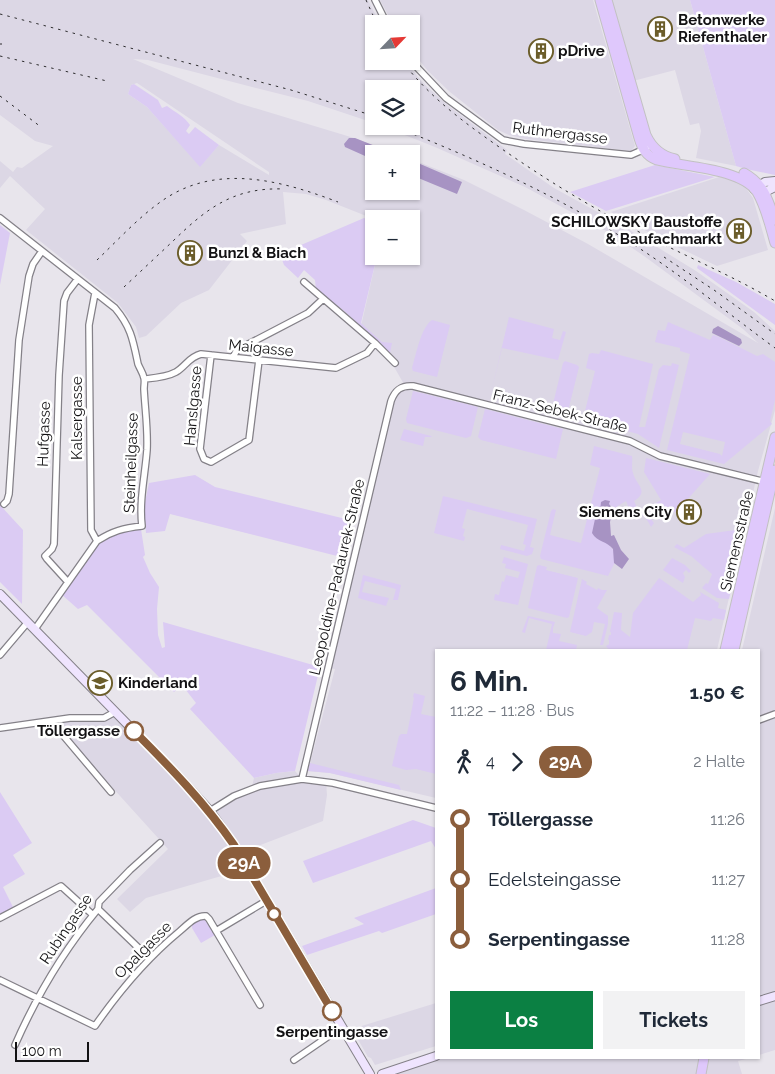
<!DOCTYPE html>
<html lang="de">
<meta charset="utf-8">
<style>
body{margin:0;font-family:Raleway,sans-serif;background:#f2f2f3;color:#1f2937;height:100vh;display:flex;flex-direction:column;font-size:19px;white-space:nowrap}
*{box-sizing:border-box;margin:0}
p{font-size:16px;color:#747a83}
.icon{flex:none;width:28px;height:28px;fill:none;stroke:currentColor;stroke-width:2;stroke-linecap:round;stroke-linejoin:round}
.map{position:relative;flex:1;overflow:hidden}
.sheet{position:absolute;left:435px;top:649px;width:325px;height:410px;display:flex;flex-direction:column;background:#fff;border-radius:0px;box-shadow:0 1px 4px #0004}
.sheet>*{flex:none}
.badge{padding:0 10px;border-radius:16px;font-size:18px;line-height:32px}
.needle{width:32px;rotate:65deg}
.tools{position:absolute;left:365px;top:15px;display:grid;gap:10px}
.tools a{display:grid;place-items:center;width:55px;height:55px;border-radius:0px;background:#fff;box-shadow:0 1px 4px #0004;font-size:25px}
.scale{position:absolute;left:15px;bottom:12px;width:74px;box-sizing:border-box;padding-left:5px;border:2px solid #131214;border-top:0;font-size:14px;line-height:18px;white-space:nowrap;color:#131214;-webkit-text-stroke:4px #fff;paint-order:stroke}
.map>.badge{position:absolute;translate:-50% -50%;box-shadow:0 0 0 2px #fff}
.legs{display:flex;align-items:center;gap:8px;height:55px;padding:0 15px;font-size:16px}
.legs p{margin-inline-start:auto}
.head{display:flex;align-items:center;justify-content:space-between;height:85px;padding:0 15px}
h1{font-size:28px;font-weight:700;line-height:38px}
.button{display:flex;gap:10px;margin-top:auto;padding:10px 15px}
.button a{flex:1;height:58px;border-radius:0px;background:#0b8043;color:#fff;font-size:20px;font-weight:700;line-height:58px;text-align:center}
.button a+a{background:#f2f2f3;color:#1f2937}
ul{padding:0 15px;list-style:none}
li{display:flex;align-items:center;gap:18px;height:60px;font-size:19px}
li i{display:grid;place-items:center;width:8px;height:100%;margin:0 6px;background:currentColor}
li i::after{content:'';width:12px;height:12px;margin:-6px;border:4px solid;border-radius:50%;background:#fff}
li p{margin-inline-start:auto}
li:first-child i{background:linear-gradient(#0000 50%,currentColor 0)}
li:last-child i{background:linear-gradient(currentColor 50%,#0000 0)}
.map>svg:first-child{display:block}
</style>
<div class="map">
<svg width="775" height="1074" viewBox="0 0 775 1074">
<rect width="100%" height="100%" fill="#e8e5ec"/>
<path fill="#dcd7e5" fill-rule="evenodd" d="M0,0H368L380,24H374V61H405L422,82L446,104L507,150L505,154L554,188L623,226L696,271L754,312L775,331V410L758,471L717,650H436V798L330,773L308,771L335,669L328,668L391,401L405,386L393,365L397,360L361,326L377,256H411V219H374L326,200L306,194L283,192L286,224L240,234L247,241L209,290L181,303L146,336L139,338L136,327L118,303L26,230L45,209L10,176L0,188V161L13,172L17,167L22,168L53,146L35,141L0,115ZM133,59L148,60L264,90L308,101L374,123V89H411V126H382L435,147L525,187L610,233L644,256L743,329L758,343L588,244L524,210L464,180L411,159V191H374V154H398L354,138L238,103ZM137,83L269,172V175L219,145L200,166L147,107L128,94L131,85Z
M380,0H593L635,146L631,151L526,139L509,135L498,130L450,92L428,71L411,50V24H393Z
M611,0H690L736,166L696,158L701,131L699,123L690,125L675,70L633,81Z
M719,177L732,179L743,184L753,198L768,250L717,266L665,241L611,212Z
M775,508V1050L759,1055V650H742Z
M115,712L209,811L252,787L254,778L276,773L295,771L302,779L326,781L327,795L323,821L250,849L240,855L242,870L146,898L130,912L117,899L168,849L92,765L58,722L105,719Z
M436,1003V1046L375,1065L371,1058L368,1057L352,1029Z
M436,1058H750L738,1061L742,1074H381Z"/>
<path fill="#dbcbf3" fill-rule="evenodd" d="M690,0H775V175L746,169L736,166Z
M134,84L158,100L162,108L167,106C175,112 185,117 190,125L186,131L189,134L195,127L219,145L200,167L147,107L128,94L131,85Z
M655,165L715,177L606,211L570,192Z
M364,218L374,222V256H377L361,323L382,342L392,343L390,353L343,310L316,290L315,280L304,270L298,278L284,265L280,254Z
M0,225L10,233L0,285Z
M698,265L736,282L775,304V325L697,268Z
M509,317L554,329L552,338L560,340L563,331L566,332L558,360L502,348L490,397Z
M432,320L450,325L437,377L413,371L412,368C416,355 421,327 432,320Z
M668,322L710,340L713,335L719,337L757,356L763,354L775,362V400L770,421L772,424L724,464L667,450L690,354L680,351V348L655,342L658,330L665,331ZM683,432L725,442L722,456L720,454L680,444Z
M601,350L653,364L639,427H645L659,369L663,365L671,366L672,363L679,365L659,448L638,434L592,422L594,417L584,415L595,371L586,368L589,354L592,353L599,354Z
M565,361L577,365L579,367L567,415L551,412L563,363Z
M413,391L478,407L471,436L466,438L407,423L406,419Z
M485,409L563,429L556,459L481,440L478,437Z
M404,429L431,436L432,437H425L423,446L400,440Z
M594,446L632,456C633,461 631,468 633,473C636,485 650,491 634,501L639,512L644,510L654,523L651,527C647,518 640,511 630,510L626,501L613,509L611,505H601L600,512L595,519L609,545L614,551V564L608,576L541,559L540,556L551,511L553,509L556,510L550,535L581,543L600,468L590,465Z
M646,458L710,474L678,510L660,520L651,506L661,500L644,472Z
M195,475L215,487L354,521L345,558L170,514L165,531L146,533L144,507L149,483Z
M443,496L537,519L530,547L534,548L532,554L527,556L500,549L501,545L524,551L526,545L523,544L528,525L467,509L462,528L465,529L463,536L465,537L464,541L434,533Z
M0,505L23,530L22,604L0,582Z
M141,529L145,555L143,557L150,573L159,587L157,609L158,635L162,648L165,647L163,622L320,667L295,771L276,773L254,778L190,709L196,703L182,685L174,692L87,605L78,609L61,594L76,573L81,570L79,568L97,544L116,532Z
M743,529L744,532L729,599L717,598L702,588L706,583L708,584L712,574L691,556L674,547L677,544L684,548L706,534Z
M504,557L528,564L518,605L494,600L495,594L499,595L502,581L504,582L506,575L518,578L520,572L505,568L506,564L502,563Z
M672,558L685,565L691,571L689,573L686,570L683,573L685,577L683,583L663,570Z
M539,565L547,567L546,570L578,578L569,617L567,618L528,608L537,566Z
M363,575L401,585L398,600H393L396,589L365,581L362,592L389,598L386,606L358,598Z
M659,578L693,602L701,595L700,592L719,603L718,608L726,610L724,620L713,618L711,621L695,618L687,650H609L606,646L609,644V640H608L609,635H611V632H610L614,612L622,613L621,630L630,637L633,613Z
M582,579L587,582L586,584L597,590L598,588L602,590H607L597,608L608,616V624L603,645H600L605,624L594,622L592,632L586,636L570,632Z
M528,616L555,622L553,628V633L561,634L559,641L577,645L576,650H546L552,624L529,618L525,633L522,632Z
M414,693L425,696L421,714L436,717V774L416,769L406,770L392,766L399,736L401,734H407L414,698L413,697Z
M310,763L399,785L401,790L330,773L308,771Z
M0,792L32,843L13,855L25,874L3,887L13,907L0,914Z
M413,820L436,828V849L431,841L313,883L303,861Z
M436,888V914L382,933L379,931L307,955L302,946L364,924L354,918Z
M199,919L205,920L215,935L201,943L192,928V924Z"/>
<path fill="#a793c3" d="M349,138H355L395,154H374V160L345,147L344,144Z
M411,160L462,182L457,194L411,175Z
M718,326L741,339L742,343L739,346L712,333L713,329Z
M605,500L610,501L609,504L613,509L610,522L611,536L614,535L621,550L629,559L622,569L614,563L613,549C607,541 597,542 592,533L595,519L600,512L601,502Z"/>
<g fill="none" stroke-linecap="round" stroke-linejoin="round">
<defs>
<path id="street" d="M375,0L387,24
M411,61L446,98L503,140L524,144L631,155L647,148
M0,218L115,308C131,327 133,340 138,364C140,369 143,373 144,378C145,381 144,385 144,389C145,409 148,429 147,450C145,476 139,501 142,526C124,528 112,531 97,541L35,629
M304,282L375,343L395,363
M95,293L89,325L91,530L97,541
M211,355L200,449L204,459L211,462L249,440L259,360
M233,357L237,350L308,313L323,299
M145,379C155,378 167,377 176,372C186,366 189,357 201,354L336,368L367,353L375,343
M4,504L7,501L9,494L19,340L29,276L33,264L42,251
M67,581L47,559L45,556L52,549L54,544L59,375L64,301L67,293L77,280
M0,655L28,622
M759,720L775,714
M51,721L111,792
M0,728L70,718H104L115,712
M302,779L391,401C395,390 401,385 413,386L630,441L660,456L766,482
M210,811L234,796L260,786L302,779L333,783L436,808
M98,909L149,958
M0,918L61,886L93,915
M216,931L266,901
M0,980L95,1026C120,990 146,959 180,931C187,925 196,915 206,916L209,919L260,1005
M15,1045C37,995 64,950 98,909L99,902L130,870L160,843
M294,1060L342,1027"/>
<path id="secondary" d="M754,189L765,182L775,181
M759,195L775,187
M0,594L177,775L210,811L234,845L370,1074
M759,1001L775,996
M382,1074L436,1056"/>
<path id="primary" d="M600,0L639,138C642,148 646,156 657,160C684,167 741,168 757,192C766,207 770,226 775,243
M607,0L646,135C652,148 661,156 675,159
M744,173C764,184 768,200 775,220
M725,650L775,437
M734,650L775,470
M701,1074L704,1058"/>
</defs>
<use href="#street" stroke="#848188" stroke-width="8"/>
<use href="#secondary" stroke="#848188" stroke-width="10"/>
<use href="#primary" stroke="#c2c1c2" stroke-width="11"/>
<use href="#street" stroke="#fff" stroke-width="5.5"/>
<use href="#secondary" stroke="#efe4fe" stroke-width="8"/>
<use href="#primary" stroke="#dfc8fc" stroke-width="9"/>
<path stroke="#2e2d2f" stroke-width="1" stroke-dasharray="2.5 5" stroke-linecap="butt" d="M366,0L377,24
M0,14L291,90L374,116
M0,44H2
M0,56L107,81
M402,61C427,94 458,118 492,142C540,176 590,207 643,234C687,257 733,276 775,301
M0,96L41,127
M393,126C474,158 554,194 628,241C679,273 726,312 775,348
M664,257L714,290L775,334
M97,260C117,241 137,219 159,203C214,162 280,180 338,202
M124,287C140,272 156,257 172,242C206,209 233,187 284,189"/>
</g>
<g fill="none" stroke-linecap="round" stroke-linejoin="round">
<defs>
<path id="line-1" d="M134,731C170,767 205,803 234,845L332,1011"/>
</defs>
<use href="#line-1" stroke="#fff" stroke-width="11"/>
<use href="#line-1" stroke="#8b5e3c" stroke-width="8"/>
</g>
<defs>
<symbol id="building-ring" viewBox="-11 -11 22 22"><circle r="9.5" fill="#fff" stroke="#6b5d2a" stroke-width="1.5"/><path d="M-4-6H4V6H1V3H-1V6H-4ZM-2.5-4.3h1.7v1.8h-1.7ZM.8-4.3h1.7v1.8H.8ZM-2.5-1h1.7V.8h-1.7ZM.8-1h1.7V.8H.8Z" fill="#6b5d2a"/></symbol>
<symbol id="school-ring" viewBox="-11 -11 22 22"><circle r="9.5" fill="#fff" stroke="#6b5d2a" stroke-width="1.5"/><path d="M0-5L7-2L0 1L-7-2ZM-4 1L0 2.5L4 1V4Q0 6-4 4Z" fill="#6b5d2a"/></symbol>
</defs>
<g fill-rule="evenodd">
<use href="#building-ring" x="646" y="15" width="28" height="28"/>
<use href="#building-ring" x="527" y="37" width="28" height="28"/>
<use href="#building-ring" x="725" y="217" width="28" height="28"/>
<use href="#building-ring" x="176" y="239" width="28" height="28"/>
<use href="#building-ring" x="675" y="498" width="28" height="28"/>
<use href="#school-ring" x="86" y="669" width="28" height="28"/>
</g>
<g fill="#fff" stroke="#8b5e3c" stroke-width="2.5">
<circle cx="134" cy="731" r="9"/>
<circle cx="274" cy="914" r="6"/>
<circle cx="332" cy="1011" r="9"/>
</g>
<g text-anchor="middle" stroke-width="5" stroke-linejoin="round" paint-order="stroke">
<g font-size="15" font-weight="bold" fill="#131214" stroke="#fff" text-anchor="start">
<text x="678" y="25">Betonwerke<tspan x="678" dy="17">Riefenthaler</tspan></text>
<text x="558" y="56">pDrive</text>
<text x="722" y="227" text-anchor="end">SCHILOWSKY Baustoffe<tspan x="722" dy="17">&amp; Baufachmarkt</tspan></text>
<text x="208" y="258">Bunzl &amp; Biach</text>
<text x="672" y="517" text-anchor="end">Siemens City</text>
<text x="118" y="688">Kinderland</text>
</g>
<g font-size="15" fill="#131214" stroke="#fff">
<text transform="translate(560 133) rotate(7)" y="5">Ruthnergasse</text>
<text transform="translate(261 348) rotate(6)" y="5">Maigasse</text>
<text transform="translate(193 406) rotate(-85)" y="5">Hanslgasse</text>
<text transform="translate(560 411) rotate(14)" y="5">Franz-Sebek-Straße</text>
<text transform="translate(77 418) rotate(-90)" y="5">Kalsergasse</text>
<text transform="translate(44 434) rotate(-88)" y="5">Hufgasse</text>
<text transform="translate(131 463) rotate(-88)" y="5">Steinheilgasse</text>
<text transform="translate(737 541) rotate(-77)" y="5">Siemensstraße</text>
<text transform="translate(337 577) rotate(-77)" y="5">Leopoldine-Padaurek-Straße</text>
<text transform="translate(66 929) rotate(-56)" y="5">Rubingasse</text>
<text transform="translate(143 950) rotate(-45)" y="5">Opalgasse</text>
</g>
<g font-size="15" font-weight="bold" fill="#131214" stroke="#fff" text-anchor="end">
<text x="120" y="736">Töllergasse</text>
<text x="332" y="1037" text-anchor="middle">Serpentingasse</text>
</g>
</g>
</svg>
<div class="tools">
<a><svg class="needle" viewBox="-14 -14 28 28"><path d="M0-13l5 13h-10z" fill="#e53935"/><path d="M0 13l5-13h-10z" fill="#747a83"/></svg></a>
<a><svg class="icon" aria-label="layers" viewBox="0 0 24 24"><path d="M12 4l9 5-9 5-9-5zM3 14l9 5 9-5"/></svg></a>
<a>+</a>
<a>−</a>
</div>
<div class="scale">100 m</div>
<b class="badge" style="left:244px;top:863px;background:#8b5e3c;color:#fff">29A</b>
<section class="sheet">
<div class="head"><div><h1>6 Min.</h1><p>11:22 – 11:28 · Bus</p></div><b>1.50 €</b></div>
<div class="legs"><svg class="icon" aria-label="walk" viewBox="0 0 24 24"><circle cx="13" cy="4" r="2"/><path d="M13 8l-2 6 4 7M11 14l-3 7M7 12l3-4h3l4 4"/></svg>4<svg class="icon" aria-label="forward" viewBox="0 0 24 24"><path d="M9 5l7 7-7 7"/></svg><b class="badge" style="background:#8b5e3c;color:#fff">29A</b><p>2 Halte</p></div>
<ul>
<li><i style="color:#8b5e3c"></i><b>Töllergasse</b><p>11:26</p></li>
<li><i style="color:#8b5e3c"></i><span>Edelsteingasse</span><p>11:27</p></li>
<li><i style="color:#8b5e3c"></i><b>Serpentingasse</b><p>11:28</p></li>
</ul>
<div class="button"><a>Los</a><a>Tickets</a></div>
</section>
</div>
